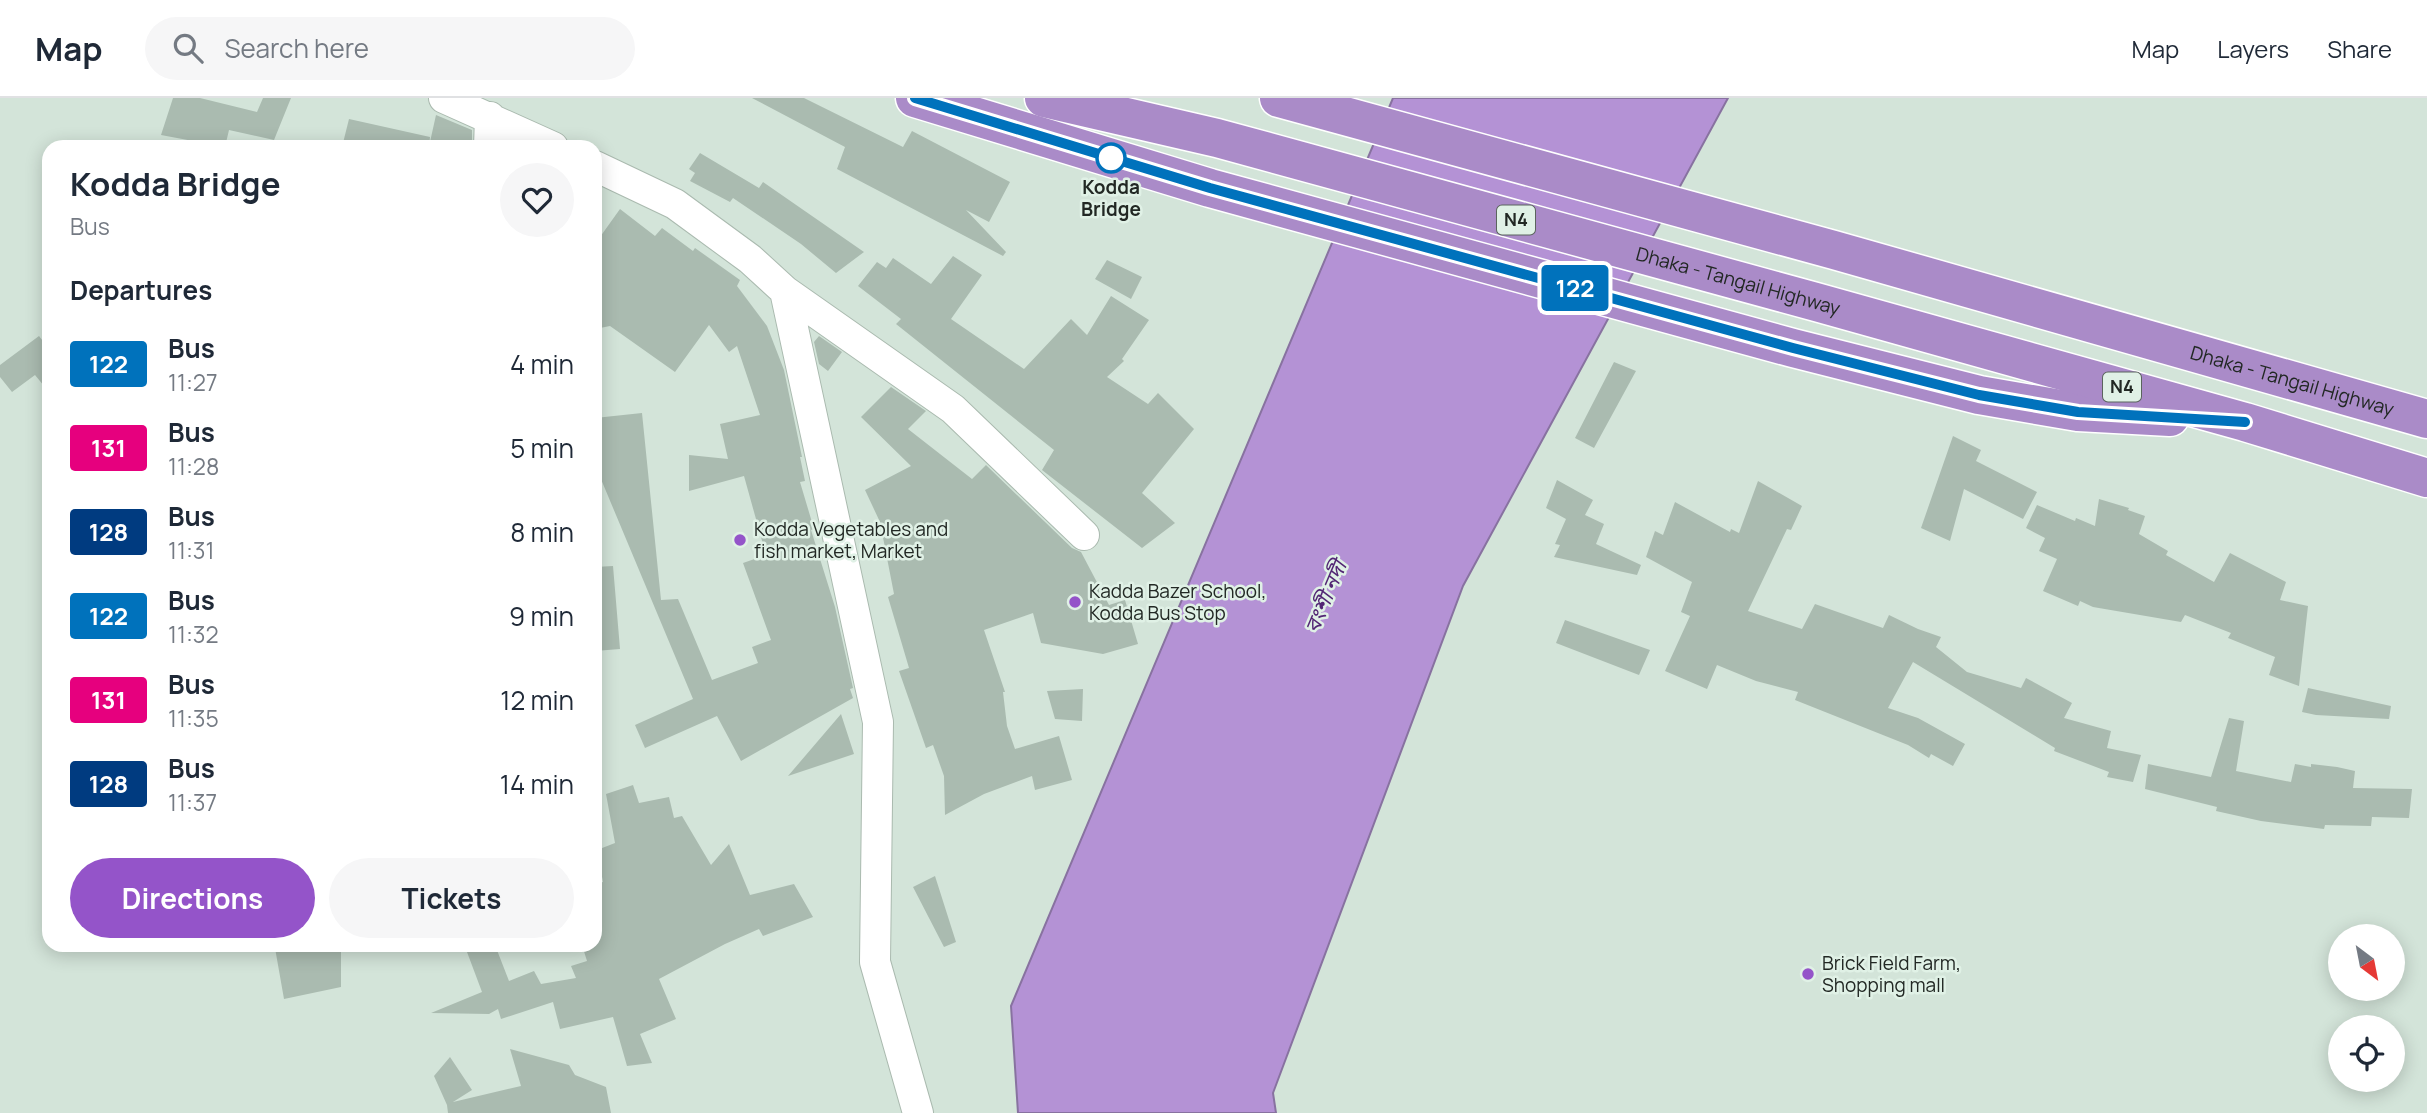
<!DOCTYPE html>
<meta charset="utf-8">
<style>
body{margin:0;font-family:Manrope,"Noto Sans Bengali",sans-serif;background:#f6f6f7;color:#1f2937;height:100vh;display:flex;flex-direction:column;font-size:26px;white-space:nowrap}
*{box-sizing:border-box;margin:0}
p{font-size:23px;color:#747a83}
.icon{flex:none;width:38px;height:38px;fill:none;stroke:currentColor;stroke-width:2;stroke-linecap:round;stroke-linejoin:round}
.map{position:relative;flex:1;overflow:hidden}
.panel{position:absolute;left:42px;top:42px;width:560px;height:812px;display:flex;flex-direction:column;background:#fff;border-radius:21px;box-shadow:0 4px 18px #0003}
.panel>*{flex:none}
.badge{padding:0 14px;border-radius:5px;font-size:24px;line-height:46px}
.needle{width:46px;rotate:148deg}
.buttons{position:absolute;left:2328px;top:826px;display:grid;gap:14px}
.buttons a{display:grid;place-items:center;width:77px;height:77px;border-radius:50%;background:#fff;box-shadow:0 4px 18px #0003;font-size:35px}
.map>.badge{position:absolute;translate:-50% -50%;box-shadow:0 0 0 4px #fff}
h2{padding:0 28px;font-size:26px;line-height:63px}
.round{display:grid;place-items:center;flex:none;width:74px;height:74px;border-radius:37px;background:#f6f6f7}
.summary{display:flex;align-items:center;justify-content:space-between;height:119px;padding:0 28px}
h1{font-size:33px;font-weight:700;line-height:52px}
.button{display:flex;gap:14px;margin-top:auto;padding:14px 28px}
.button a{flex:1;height:80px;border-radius:42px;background:#9454c9;color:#fff;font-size:28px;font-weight:700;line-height:80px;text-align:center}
.button a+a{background:#f6f6f7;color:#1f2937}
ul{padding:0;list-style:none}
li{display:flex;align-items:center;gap:21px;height:84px;padding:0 28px}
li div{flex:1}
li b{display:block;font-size:26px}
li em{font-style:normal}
li .badge{min-width:77px;font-weight:700;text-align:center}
header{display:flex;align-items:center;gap:42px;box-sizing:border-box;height:98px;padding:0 35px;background:#fff;border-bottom:2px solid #e0e1e3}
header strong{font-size:33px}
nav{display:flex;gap:38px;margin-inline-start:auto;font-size:24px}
.search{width:490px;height:63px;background:#f6f6f7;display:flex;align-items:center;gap:18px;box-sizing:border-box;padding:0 24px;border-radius:38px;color:#747a83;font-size:26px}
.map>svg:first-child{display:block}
</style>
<header>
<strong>Map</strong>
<div class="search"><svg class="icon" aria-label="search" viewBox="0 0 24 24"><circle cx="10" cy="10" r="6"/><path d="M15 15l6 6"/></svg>Search here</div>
<nav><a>Map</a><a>Layers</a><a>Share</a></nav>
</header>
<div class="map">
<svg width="2427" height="1015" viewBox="0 0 2427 1015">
<rect width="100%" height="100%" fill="#d3e4d9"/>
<path fill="#b492d5" stroke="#8872a0" stroke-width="2" d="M1393,0H1728L1463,488L1273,995L1276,1015H1018L1011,908Z"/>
<path fill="#aabbb0" d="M173,0H200L257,14L263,0H291L274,42L229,32L225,49L161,37Z
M752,0H804L903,49L912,33L1010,84L989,124L966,112L1006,154L1003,158L837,71L845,49Z
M436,17L472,32V49H458L430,44Z
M349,21L430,39L429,49H342Z
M700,55L759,90L763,84L864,154L836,175L801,146L733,100L730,104L690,83L695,75L689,71Z
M620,111L655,138L662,130L693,153L695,150L740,182L737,188L767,228L784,272L802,359H800L805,383L800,384L814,431L811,432L835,509L853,590L850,591L853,600L741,663L717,618L645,650L635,627L693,601L598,374L595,320L642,315L661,502L678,501L712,582L758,565L752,549L771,542L743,465L766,457L744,378L689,393V357L728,361L720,326L760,317L737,248L729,254L709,227L675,274L610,228L595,231V146Z
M953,158L982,177L951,221L1024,271L1071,221L1087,237L1111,198L1149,222L1122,261L1124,263L1107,279L1148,306L1158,295L1194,331L1142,395L1175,425L1142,450L1042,372L1054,352L896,226L901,221L858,188L877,164L886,170L893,160L931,186Z
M1107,162L1142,179L1131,201L1095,181Z
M39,238L49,251V294L35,277L12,294L0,279V267Z
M819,238L842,254L828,273L819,266L814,244Z
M1614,264L1636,273L1594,350L1575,340Z
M891,289L926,313L908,331L972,381L986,367L1072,450L1081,454L1109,507L1125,502L1138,546L1103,556L1041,545L1033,515L984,532L1005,594H1003L1007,628L1015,651L1059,638L1072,682L1035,692L1032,678L984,696L945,717L944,678L933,647L926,650L899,573L909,570L888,499L894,496L880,424L865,392L911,368L861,319Z
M1953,338L1981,352L1976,363L2037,394L2023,421L1964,391L1950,443L1921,430Z
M1557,382L1593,402L1585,417L1604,426L1596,446L1641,467L1637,477L1554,459L1560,447L1555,446L1566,421L1546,410Z
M1758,383L1802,408L1791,432L1787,431L1748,513L1802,531L1815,506L1883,530L1889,517L1918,531L1941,539L1936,549L1967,574L2021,590L2026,580L2072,605L2064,620L2111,633L2107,650L2141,657L2133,684L2107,679L2109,674L2054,653L2055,650L1913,564L1888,610L1918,620L1965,646L1953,668L1931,656L1929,660L1908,647L1795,602L1798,594L1756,583L1717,567L1707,591L1665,573L1690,518L1681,514L1692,484L1646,459L1655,433L1663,437L1675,404L1730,434L1731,431L1739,435Z
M2099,401L2129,410L2128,412L2145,418L2139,436L2168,453L2166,457L2214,484L2230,455L2286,484L2280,502L2308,508L2299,588L2269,577L2275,559L2228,540L2231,535L2185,517L2181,524L2093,509L2080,503L2078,508L2043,493L2057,461L2039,453L2045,440L2026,430L2037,407L2075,423L2076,420L2095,428Z
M613,468L620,551L595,553V469Z
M1565,522L1650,552L1639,577L1556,545Z
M2308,590L2391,608L2389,621L2316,617L2302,614Z
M1083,591L1082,623L1055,621L1047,593Z
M841,616L854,656L788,678Z
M2229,620L2244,623L2236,673L2291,684L2295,666L2311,669V666L2337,669L2355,673L2353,690L2412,691L2409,720L2372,719L2371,728L2325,727L2324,731L2261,723L2216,713L2217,709L2145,691L2148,666L2211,679Z
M633,687L639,705L669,699L674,720L682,718L711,767L729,746L750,797L794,786L813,819L763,838L759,831L725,846L659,881L676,921L640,936L652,965L627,968L613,919L560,931L553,904L501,921L498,911L489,916L431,915L482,894L467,854L492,847H495L509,883L534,873L541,886L576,880L571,868L587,863L582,847H595V786L603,784L597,752L615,745L606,696Z
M935,778L956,844L944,849L913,789Z
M292,847H341V889L284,901L275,850Z
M510,951L569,967L575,977L606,989L611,1015H448L447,1007L434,978L450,959L472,992L453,1004L521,988Z"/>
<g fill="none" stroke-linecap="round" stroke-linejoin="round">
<defs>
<path id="street" d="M444,0L553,49
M489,49L490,19
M595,68L675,106L750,161L785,193L878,624L875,864L918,1015
M785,193L953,311L1084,437"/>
<g id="highway">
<path d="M915,0L1210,90L1793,250L1979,297L2078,314L2170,319"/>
<path id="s1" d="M1044,0L1217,40L1816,204L2245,324L2427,380"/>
<path id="s2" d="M1279,0L1834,152L2427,321"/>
</g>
</defs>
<use href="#street" stroke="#aabaaf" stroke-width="32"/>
<use href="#highway" stroke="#fff" stroke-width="41"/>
<use href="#street" stroke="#fff" stroke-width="30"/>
<use href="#highway" stroke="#aa8bc8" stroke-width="38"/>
</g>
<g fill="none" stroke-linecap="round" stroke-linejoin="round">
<defs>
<path id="line" d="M915,0L1210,90L1793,250L1979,297L2078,314L2245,324"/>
</defs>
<use href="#line" stroke="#fff" stroke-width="16"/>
<use href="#line" stroke="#0072bc" stroke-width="10"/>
</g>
<circle fill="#fff" stroke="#0072bc" stroke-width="3.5" cx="1111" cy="60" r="14"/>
<g fill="#9454c9" stroke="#e0f1e6" stroke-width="2.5">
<circle cx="740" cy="442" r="7"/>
<circle cx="1075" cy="504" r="7"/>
<circle cx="1808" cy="876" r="7"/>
</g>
<g text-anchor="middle" stroke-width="5" stroke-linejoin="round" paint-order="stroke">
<g fill="#e0f1e6" stroke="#5b645e" stroke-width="2">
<rect x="1497" y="107.5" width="38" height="29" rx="5"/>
<rect x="2103" y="274.5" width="38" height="29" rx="5"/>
</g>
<g font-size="18" font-weight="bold" fill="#222824">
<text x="1516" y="128">N4</text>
<text x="2122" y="295">N4</text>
</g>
<g font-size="19" font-weight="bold" fill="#222824" stroke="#e0f1e6">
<text x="1111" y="96">Kodda<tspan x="1111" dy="22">Bridge</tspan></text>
</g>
<g font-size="19" fill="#222824" stroke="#e0f1e6">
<text dy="7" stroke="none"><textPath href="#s1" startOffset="718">Dhaka - Tangail Highway</textPath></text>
<text dy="7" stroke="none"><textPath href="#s2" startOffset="1052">Dhaka - Tangail Highway</textPath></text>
</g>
<g font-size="19" fill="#222824" stroke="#e0f1e6" text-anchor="start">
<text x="754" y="438">Kodda Vegetables and<tspan x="754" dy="22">fish market, Market</tspan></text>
<text x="1089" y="500">Kadda Bazer School,<tspan x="1089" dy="22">Kodda Bus Stop</tspan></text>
<text x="1822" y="872">Brick Field Farm,<tspan x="1822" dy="22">Shopping mall</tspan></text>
</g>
<g font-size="21" font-style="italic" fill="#522674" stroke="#e0f1e6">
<text transform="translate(1326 499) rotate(-67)" y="7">বংশী নদী</text>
</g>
</g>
</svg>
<div class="buttons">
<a><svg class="needle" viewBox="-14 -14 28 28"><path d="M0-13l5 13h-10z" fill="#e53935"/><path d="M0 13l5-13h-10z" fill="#747a83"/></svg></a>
<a><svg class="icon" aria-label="locate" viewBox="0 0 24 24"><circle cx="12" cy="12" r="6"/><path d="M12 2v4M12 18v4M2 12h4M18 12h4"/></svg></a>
</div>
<b class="badge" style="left:1575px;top:190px;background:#0072bc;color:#fff">122</b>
<section class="panel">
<div class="summary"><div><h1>Kodda Bridge</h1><p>Bus</p></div><a class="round"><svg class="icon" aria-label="heart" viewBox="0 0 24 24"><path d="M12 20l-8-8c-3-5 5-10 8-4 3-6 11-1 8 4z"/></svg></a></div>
<h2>Departures</h2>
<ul>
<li><span class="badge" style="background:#0072bc;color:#fff">122</span><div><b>Bus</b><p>11:27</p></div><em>4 min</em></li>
<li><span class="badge" style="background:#e6007e;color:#fff">131</span><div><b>Bus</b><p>11:28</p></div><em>5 min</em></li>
<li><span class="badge" style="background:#003b80;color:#fff">128</span><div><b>Bus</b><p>11:31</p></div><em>8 min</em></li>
<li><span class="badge" style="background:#0072bc;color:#fff">122</span><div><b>Bus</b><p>11:32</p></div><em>9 min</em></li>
<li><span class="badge" style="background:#e6007e;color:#fff">131</span><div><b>Bus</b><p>11:35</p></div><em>12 min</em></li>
<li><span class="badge" style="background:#003b80;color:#fff">128</span><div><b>Bus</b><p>11:37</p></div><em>14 min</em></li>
</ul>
<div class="button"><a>Directions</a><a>Tickets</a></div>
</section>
</div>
